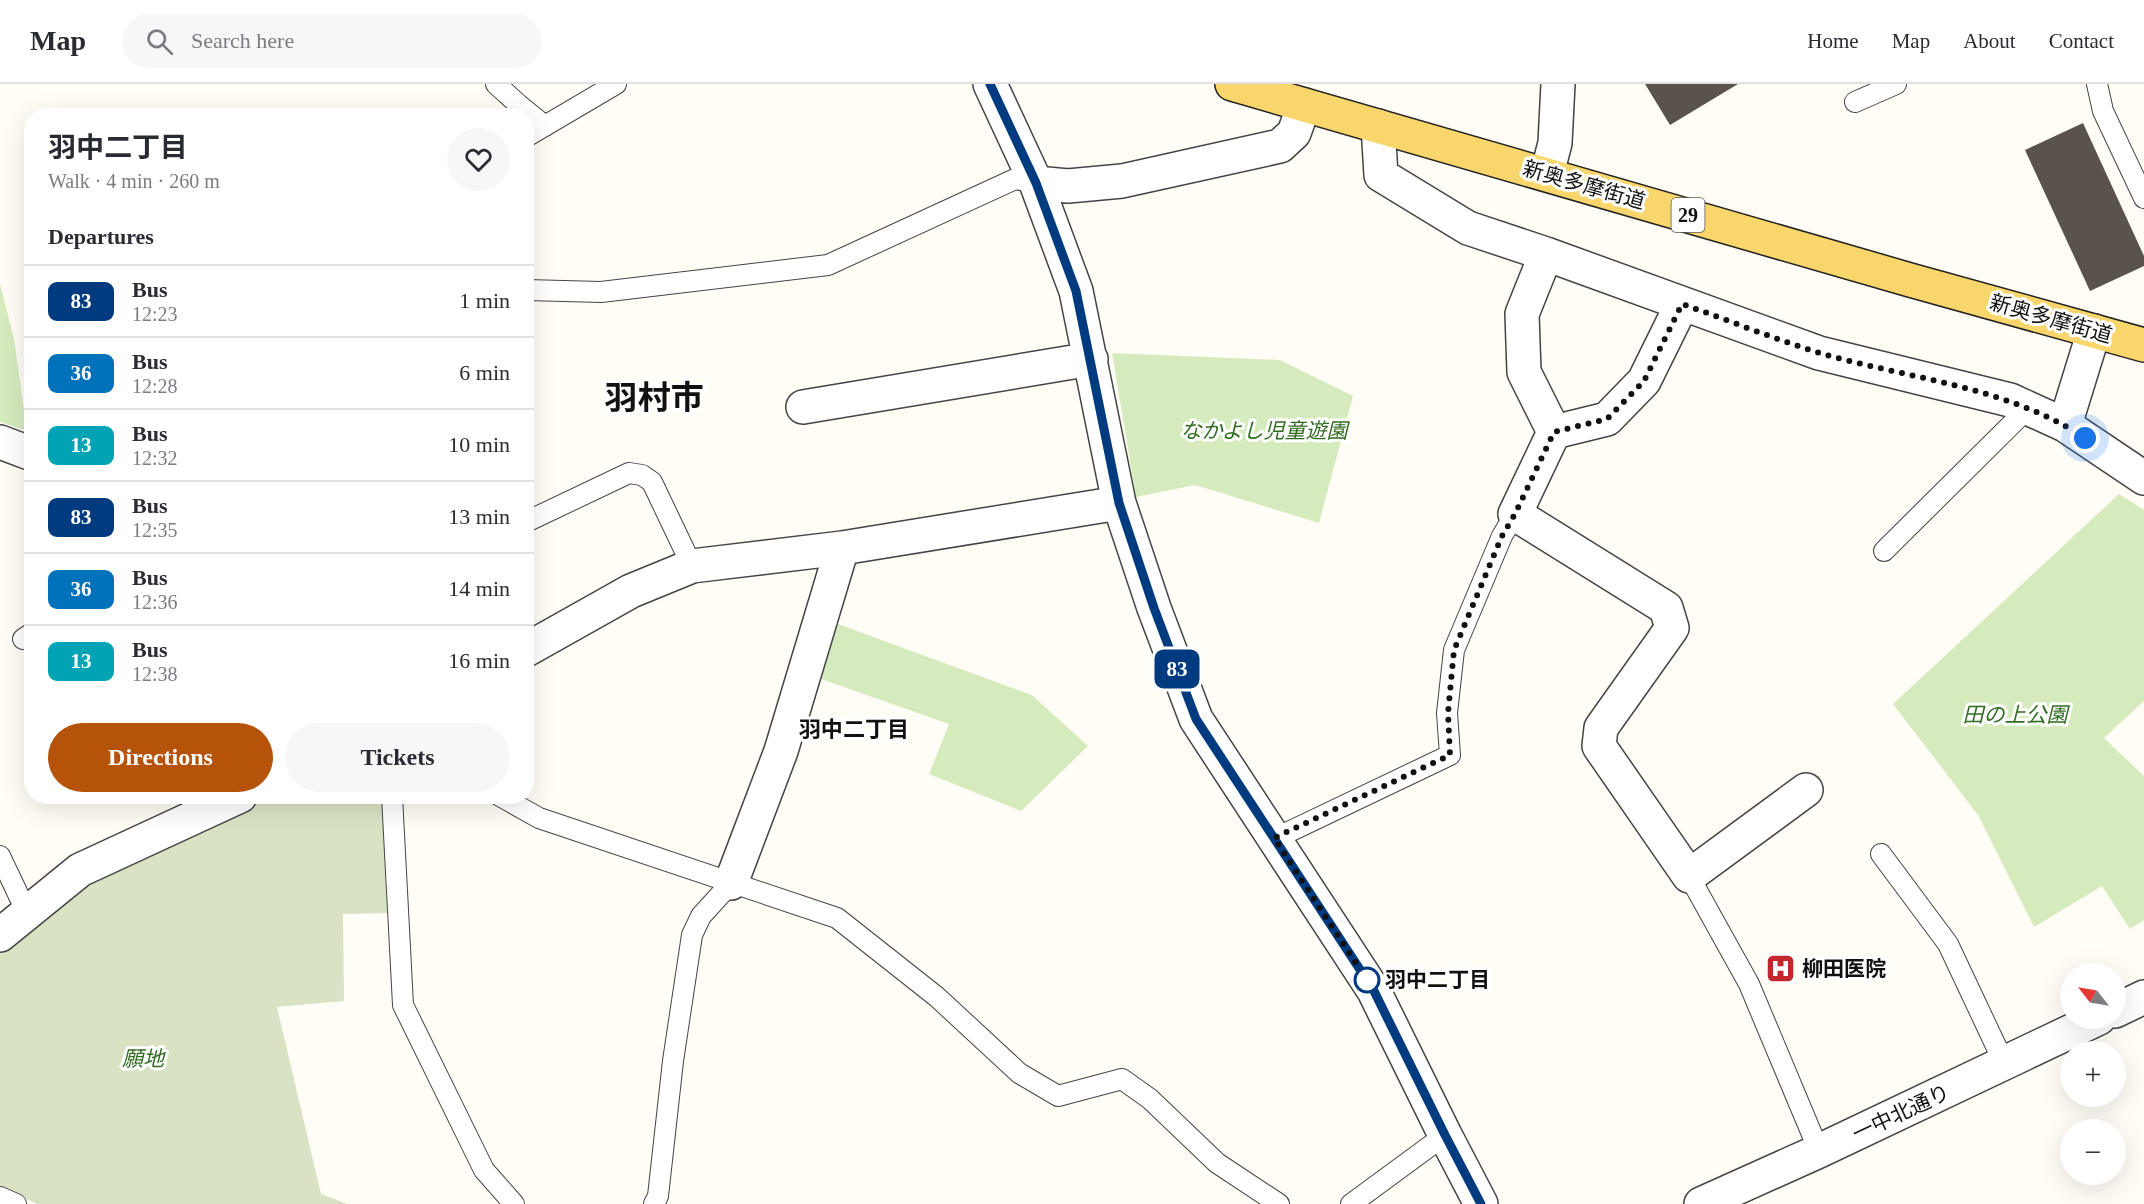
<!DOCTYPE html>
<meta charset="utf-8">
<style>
body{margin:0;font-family:"Times New Roman","Noto Sans JP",serif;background:#f7f7f7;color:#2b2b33;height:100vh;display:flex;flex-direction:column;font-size:22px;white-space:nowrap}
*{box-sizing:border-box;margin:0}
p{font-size:20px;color:#7c7c81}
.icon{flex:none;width:33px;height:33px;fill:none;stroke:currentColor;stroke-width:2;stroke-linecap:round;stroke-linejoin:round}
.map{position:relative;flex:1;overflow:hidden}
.drawer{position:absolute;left:24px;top:24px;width:510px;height:696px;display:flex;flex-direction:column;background:#fff;border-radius:24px;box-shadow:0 6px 24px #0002}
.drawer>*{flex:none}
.badge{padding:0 12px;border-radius:9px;font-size:21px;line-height:39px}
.needle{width:39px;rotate:301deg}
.tools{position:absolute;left:2060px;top:879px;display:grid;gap:12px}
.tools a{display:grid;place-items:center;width:66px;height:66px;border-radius:50%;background:#fff;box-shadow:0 6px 24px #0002;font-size:30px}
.you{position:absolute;width:30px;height:30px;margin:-15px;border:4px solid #fff;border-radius:50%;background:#1a73e8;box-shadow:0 0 0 9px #1a73e833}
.map>.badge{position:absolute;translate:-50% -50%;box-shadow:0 0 0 3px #fff}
h2{padding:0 24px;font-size:22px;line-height:54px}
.round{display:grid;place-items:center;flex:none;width:63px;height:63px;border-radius:32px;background:#f7f7f7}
.head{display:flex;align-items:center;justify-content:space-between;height:102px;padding:0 24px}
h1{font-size:28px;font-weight:700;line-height:45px}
.action{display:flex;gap:12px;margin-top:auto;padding:12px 24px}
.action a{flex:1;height:69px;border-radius:36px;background:#b45309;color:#fff;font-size:24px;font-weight:700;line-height:69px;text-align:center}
.action a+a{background:#f7f7f7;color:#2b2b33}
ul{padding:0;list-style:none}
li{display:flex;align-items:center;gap:18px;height:72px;padding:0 24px;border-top:2px solid #e1e1e2}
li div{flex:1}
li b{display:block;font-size:22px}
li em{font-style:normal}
li .badge{min-width:66px;font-weight:700;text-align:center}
header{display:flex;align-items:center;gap:36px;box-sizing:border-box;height:84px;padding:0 30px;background:#fff;border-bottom:2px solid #e1e1e2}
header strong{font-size:28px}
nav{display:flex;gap:33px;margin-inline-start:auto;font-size:21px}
.search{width:420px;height:54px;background:#f7f7f7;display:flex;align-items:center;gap:15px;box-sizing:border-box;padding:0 21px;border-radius:33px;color:#7c7c81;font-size:22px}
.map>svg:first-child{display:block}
</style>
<header>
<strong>Map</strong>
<div class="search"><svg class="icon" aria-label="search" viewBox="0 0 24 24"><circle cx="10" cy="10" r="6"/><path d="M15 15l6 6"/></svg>Search here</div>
<nav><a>Home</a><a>Map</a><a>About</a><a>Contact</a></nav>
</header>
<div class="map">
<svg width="2144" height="1120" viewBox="0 0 2144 1120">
<rect width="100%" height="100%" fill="#fffdf5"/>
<path fill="#d5ebbd" d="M0,200L14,255L27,347L0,338Z
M1112,269L1280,276L1353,312L1319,439L1195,401L1136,413Z
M2119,410L2144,426V617L2104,654L2144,692V836L2130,845L2102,802L2034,843L1978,731L1893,620Z
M838,540L1032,611L1088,662L1021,727L929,690L949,640L821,595Z"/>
<path fill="#d9e3c4" d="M269,713H386L390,829L343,830L344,917L277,923L321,1110L347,1120H37L0,1102V862L84,791Z"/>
<path fill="#5a524d" d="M1645,0H1738L1670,41Z
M2083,39L2144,172V182L2090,207L2025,66Z"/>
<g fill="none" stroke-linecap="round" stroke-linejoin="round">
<defs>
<path id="service" d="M496,0L519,21L545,42
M2097,0L2103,27L2144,114
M1855,18L1896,0
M526,53L616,0
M526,206L601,208L828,181L1015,95L1036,99
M526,438L629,389L642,391L652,398L692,482
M1884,467L2028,324
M23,555L32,549
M392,712L403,921L484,1086L514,1120
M500,712L539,734L837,834L937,913L1019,989L1058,1012L1122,995L1150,1015L1217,1079L1279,1120
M1274,755L1450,671L1447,629L1454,566L1502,452L1515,430
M1881,770L1948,860L2004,979
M0,772L27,829
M1689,792L1749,900L1819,1067
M0,1113L16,1120
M654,1120L658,1112L673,977L692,851L701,832L731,799
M1351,1120L1445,1051"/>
<path id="minor" d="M990,0L1036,99L1076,207L1119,419L1154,524L1196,635L1374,907L1445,1051L1481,1120
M1378,42L1381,91L1468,144L1546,170L1819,269L2010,316L2065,341L2144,394
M1547,90L1555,59L1558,0
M1036,99L1068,102L1122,97L1280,62L1294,49L1304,21
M1546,170L1522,230L1524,288L1554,348L1515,430L1666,524L1672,544L1601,644L1599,662L1689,792L1806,706
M803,323L1091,275
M2065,341L2094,247
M1554,348L1607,335L1644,297L1682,220
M0,358L32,370
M526,566L631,507L692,482L842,464L1119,419
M731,799L781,667L842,464
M0,851L80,786L240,712
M2115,927L2144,913
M1701,1120L1819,1067L2099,934"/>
<path id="primary" d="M1232,0L1910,196L2144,261"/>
</defs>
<use href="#service" stroke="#444" stroke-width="22"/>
<use href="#minor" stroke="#444" stroke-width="36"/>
<use href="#primary" stroke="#222" stroke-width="36"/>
<use href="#service" stroke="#fff" stroke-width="20"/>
<use href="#minor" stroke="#fff" stroke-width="33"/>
<use href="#primary" stroke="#f9d66b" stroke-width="33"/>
</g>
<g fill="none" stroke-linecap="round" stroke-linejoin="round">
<defs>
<path id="line" d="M990,0L1036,99L1076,207L1119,419L1154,524L1196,635L1374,907L1445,1051L1481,1120"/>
</defs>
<use href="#line" stroke="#fff" stroke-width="14"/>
<use href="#line" stroke="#003b80" stroke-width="9"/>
<path stroke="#111" stroke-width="6" stroke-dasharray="0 10.8" d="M1367,896L1274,754L1450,671L1448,629L1454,566L1502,452L1515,430L1554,348L1607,335L1644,297L1682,220C1728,236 1774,255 1820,269C1909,295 2006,302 2085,354"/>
</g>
<defs>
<symbol id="hospital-square" viewBox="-11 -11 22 22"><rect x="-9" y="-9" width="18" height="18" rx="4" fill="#c4262e" stroke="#fff"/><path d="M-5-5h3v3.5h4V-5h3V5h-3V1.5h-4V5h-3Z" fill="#fff"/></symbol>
</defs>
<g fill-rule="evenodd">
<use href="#hospital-square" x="1764" y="868" width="33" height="33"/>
</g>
<circle fill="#fff" stroke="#003b80" stroke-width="3" cx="1367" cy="896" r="12"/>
<g text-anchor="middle" stroke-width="6" stroke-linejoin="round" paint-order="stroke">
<rect fill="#fff" stroke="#585858" stroke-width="1.5" x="1671.5" y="114" width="33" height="34" rx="4.5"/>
<g font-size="20" font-weight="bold" fill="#111">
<text x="1688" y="138">29</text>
</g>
<g font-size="21" fill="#111" stroke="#fff">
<text transform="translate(1584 101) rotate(16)" y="7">新奥多摩街道</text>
<text transform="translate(2051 235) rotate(16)" y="7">新奥多摩街道</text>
<text transform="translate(1901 1029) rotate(-25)" y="7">一中北通り</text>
</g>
<g font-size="21" font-style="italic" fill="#2f6b1f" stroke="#fff">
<text x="1264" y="354">なかよし児童遊園</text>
<text x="2015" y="638">田の上公園</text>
<text x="143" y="982">願地</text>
</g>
<g font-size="21" font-weight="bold" fill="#111" stroke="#fff" text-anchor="start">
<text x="1802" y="892">柳田医院</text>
</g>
<g font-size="21" font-weight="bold" fill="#111" stroke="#fff" text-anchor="start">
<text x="1385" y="903">羽中二丁目</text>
</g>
<g font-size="22" font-weight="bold" fill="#111" stroke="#fff">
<text x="854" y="653">羽中二丁目</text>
</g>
<g font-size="33" font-weight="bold" fill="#111" stroke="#fff">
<text x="654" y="325">羽村市</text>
</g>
</g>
</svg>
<div class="tools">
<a><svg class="needle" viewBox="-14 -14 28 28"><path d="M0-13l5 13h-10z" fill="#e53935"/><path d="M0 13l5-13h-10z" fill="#7c7c81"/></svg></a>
<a>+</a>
<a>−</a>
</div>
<div class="you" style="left:2085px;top:354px"></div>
<b class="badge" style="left:1177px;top:585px;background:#003b80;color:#fff">83</b>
<section class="drawer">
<div class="head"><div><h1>羽中二丁目</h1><p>Walk · 4 min · 260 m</p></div><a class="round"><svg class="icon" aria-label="heart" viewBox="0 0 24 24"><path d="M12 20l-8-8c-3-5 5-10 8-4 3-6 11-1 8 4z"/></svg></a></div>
<h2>Departures</h2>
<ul>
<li><span class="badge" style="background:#003b80;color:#fff">83</span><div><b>Bus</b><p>12:23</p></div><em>1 min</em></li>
<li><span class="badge" style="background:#0072bc;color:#fff">36</span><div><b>Bus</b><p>12:28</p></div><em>6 min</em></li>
<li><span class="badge" style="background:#00a3b4;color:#fff">13</span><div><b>Bus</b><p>12:32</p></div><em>10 min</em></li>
<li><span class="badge" style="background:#003b80;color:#fff">83</span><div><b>Bus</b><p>12:35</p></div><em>13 min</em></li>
<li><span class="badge" style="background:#0072bc;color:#fff">36</span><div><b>Bus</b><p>12:36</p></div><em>14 min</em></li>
<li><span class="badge" style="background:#00a3b4;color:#fff">13</span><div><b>Bus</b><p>12:38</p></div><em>16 min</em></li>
</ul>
<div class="action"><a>Directions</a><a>Tickets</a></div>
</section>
</div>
